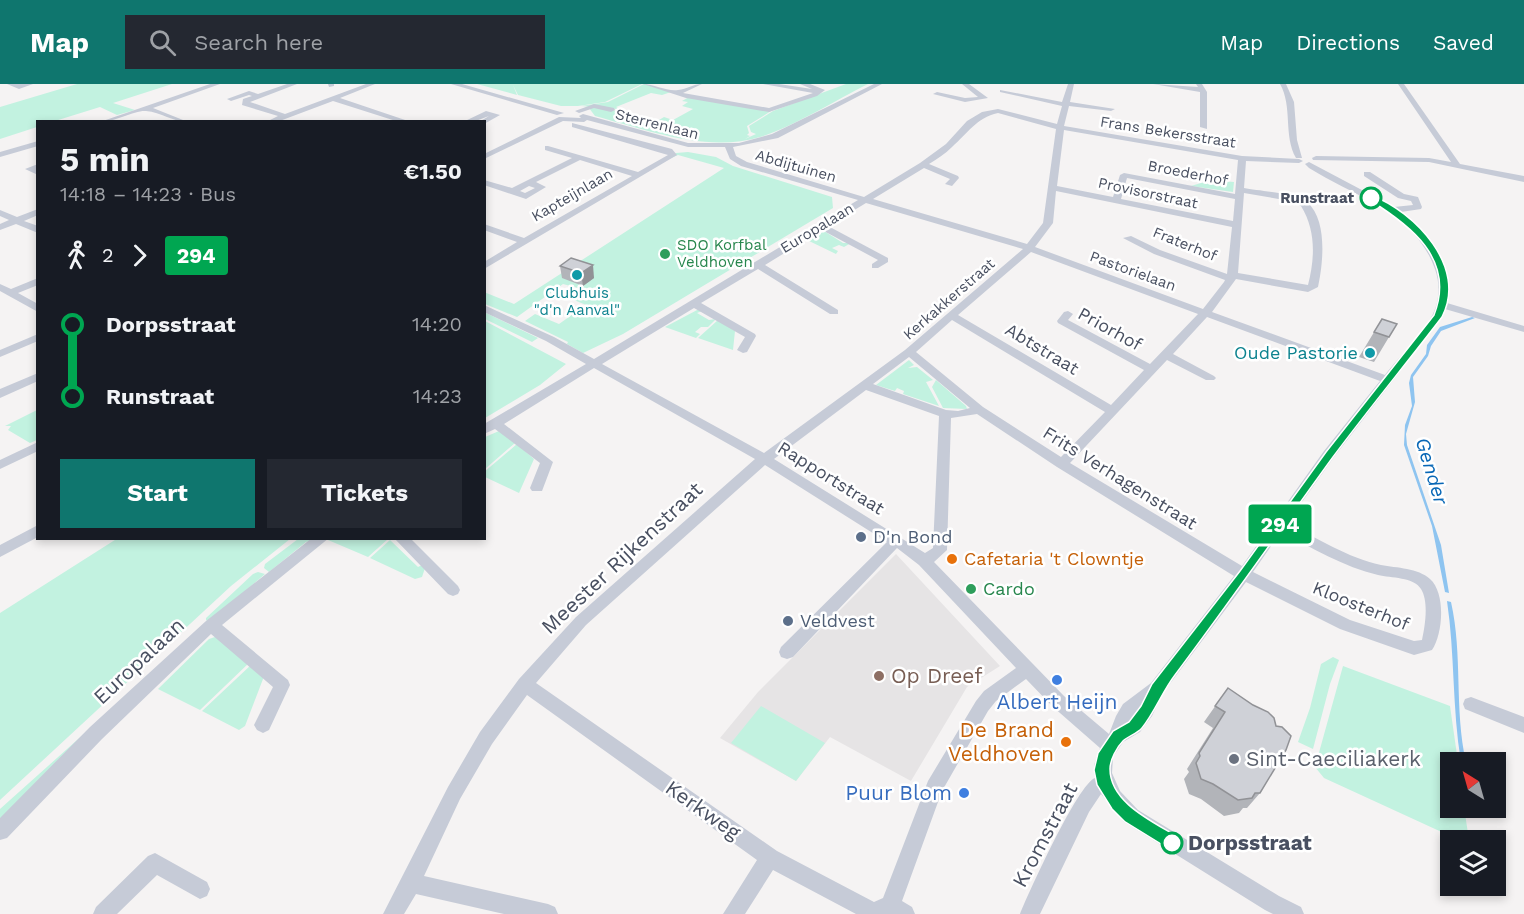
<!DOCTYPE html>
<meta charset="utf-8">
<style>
body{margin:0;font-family:"Work Sans",sans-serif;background:#242831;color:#f1f3f6;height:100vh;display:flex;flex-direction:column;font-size:22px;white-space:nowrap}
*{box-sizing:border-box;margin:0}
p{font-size:20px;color:#9ea1a6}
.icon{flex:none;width:33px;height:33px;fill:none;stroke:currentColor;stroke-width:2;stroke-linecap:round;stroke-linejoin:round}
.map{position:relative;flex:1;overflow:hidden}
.drawer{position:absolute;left:36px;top:36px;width:450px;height:420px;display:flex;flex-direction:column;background:#171b24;border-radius:0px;box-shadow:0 3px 9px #0003}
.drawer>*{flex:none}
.badge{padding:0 12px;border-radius:4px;font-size:21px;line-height:39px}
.needle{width:39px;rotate:323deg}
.buttons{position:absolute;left:1440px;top:668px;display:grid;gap:12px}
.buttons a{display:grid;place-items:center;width:66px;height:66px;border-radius:0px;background:#171b24;box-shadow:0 3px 9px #0003;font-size:30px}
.map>.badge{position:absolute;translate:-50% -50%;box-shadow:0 0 0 3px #fff}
.legs{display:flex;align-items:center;gap:9px;height:66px;padding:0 24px;font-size:20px}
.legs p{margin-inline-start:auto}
.headline{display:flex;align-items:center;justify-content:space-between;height:102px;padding:0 24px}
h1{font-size:33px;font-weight:700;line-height:45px}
.cta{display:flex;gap:12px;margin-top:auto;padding:12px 24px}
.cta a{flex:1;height:69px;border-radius:0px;background:#0f766e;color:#fff;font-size:24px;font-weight:700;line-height:69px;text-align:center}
.cta a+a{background:#242831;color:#f1f3f6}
ul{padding:0 24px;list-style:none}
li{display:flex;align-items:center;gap:21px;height:72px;font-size:22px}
li i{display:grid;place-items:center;width:9px;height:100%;margin:0 8px;background:currentColor}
li i::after{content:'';width:15px;height:15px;margin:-8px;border:4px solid;border-radius:50%;background:#171b24}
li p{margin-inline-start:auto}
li:first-child i{background:linear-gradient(#0000 50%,currentColor 0)}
li:last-child i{background:linear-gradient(currentColor 50%,#0000 0)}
header{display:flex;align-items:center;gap:36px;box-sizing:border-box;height:84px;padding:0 30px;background:#0f766e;color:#fff}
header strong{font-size:28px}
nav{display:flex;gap:33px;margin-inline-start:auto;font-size:21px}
.search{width:420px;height:54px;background:#242831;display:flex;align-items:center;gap:15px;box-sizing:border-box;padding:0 21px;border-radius:0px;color:#9ea1a6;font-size:22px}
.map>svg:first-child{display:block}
</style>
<header>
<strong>Map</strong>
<div class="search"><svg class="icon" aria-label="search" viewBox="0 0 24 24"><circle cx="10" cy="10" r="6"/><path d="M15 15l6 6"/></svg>Search here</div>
<nav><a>Map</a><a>Directions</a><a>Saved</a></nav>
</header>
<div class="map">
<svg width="1524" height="830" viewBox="0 0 1524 830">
<rect width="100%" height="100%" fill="#f5f3f3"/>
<path fill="#e6e4e5" d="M896,470L1000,582L967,603L911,697L830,653L796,697L720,654L758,608Z"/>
<path fill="#c2f2e0" d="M77,0H172L113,19L135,26L117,31L100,23L55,37L38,38L37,43L0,55V23Z
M477,0H642L605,18L578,22H561L518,11L513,1L517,11Z
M644,0L671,8L662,11L651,9L616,23L619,25H617L581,22L608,18Z
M846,0H868C836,16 793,43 760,53C707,69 647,46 595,32L589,24L598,23L659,36L664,33L673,36L693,25L682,22L688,18L682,17L689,13L771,27L747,42L749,49L747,51L750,52L745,55L756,50L751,48L749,42L773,27Z
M688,68L716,73L733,82L832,113L833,124L623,250L583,269L567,260L568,258L525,237L535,230L559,240L586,221L567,213L570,211L580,215L589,207L563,200L517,233L485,220L484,208L514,220L724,84L678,71L669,75L676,69Z
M1211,96L1234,98L1233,108L1191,102Z
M824,147L843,159H851L844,163L839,161L832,164L838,167L836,170L807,156Z
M699,225L702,227L697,229L709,236L716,235L708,243H701L695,248L700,250L696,254L665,243Z
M484,227L486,229L538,254L532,258L485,235Z
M718,236L735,247L733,266L698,254Z
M485,237L566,280L540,301L485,334Z
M909,276L914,281L908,284L917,283L933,296L926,298L939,322L903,310L904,307L897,304L895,307L876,301Z
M936,296L966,322L967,325L943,324L932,303Z
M37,326V356L30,359L8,346L11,342H5Z
M499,347L515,359L485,385V353Z
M517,360L534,375L519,409L485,393L484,388Z
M118,454L290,455L231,502L0,716V529Z
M298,455H316L306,458L269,488L264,484L265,480Z
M330,455V454L388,455L368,473L328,456Z
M390,456L418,483L422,481L425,484L422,493L415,495L370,474Z
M258,488L265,490L209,538L206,536V534L253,490Z
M218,552L250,578L200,626L158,605L209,555Z
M1333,573L1339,576L1330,600L1313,665L1298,658L1310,624L1321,580Z
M252,580L263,592V595L245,642L239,646L202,627Z
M1343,582L1450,622L1458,678H1450V723H1464L1469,756H1459L1324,694L1315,683Z
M761,622L825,659L796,697L731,659Z
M86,648L0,737V725Z"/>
<path fill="#8ec4f0" d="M1472,233L1475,234L1441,247L1431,262L1428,272L1413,293L1415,318L1406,350L1407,361L1441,461L1449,509L1445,508L1432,442L1404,361L1405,341L1412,322L1409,299L1411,291L1426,270L1427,261L1440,243Z
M1447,517L1451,518C1463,571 1454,625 1466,678H1461C1452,624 1455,570 1447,517Z"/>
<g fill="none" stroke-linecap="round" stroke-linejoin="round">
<path fill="#c6cbd7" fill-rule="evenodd" d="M7,0H33L19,5Z
M210,0H220L153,24L188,38C173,38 161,28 146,27C135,26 115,38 100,38Z
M287,0H297L250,18L285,30L366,0H375L340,14L411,38H399L333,17L277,38H266L278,32L242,21L243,15L252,12L249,11L231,17L227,15L249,7L258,10Z
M328,0H334V2L329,3Z
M451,0H462L564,29L557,31Z
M643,0C654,0 668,8 678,6C687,5 693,0 702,0L683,9L769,24L813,9L763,0H779L812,5L800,0H810L825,6L817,12L769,28L686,14Z
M874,0H882L778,54L733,63L736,72L747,78L864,113L920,79L946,60L967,37L982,28L998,25L1057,40L1062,22L1000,8V6L1062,18L1068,0H1074L1070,18L1115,25L1111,27L1069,22L1064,42L1242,72L1299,75L1303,77L1299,79L1246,77L1244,104C1259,107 1296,109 1307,118C1328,136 1323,180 1318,203L1308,208L1236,195L1212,228L1385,291C1399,273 1423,249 1433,230C1440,216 1440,199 1435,185C1415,128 1355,113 1309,84L1305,80L1309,78L1394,123L1413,121L1411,117L1398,114L1364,92V88H1370L1404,110L1418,113L1422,123L1421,125L1401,128C1428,149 1456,182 1447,219L1524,242V248L1445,225L1442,233L1334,373L1287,439C1317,454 1348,474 1381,481C1397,484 1418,484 1430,495C1446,509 1443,550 1432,566L1414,571L1340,545L1246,498L1163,609L1152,632L1140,648L1123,658L1113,673L1112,689L1120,707L1138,726L1279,812L1301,823L1304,830H1273L1265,826L1124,738L1101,710L1089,728L1040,830H1020C1029,808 1078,700 1095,694L1094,681L1100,664L1052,622L1026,595L996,617L988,627L942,707L902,817L912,823L915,830H856L773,786L745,830H723L757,776L527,611L492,660L460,715L424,792L548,820L555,823L558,830H504L416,810L404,830H383L448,703L480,648L519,595L576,533L755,375L594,284L504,340L553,378L542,407H532L530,404L540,379L495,345L484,350V340L586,280L546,257L484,228V221L554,253L594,275L858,116L741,82L730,75L725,63H688L587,36L584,38L563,37L484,75V70L559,33L581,34L579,32L583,30L688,59H739L772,50ZM998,29L1056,45L1043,139L1027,160L873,115L924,84L950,95L945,100L952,102L959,94L958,92L929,80C937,75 945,70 952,63C968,49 976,34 998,29ZM1064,46L1238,76L1235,110L1124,89L1120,91L1113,113L1057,102ZM1127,94L1235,115L1233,137L1121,115ZM1056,107L1232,143L1227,190L1160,166L1131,152L1123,154L1154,170L1225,196L1224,198L1203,225L1035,163L1053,139ZM1244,109L1290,117L1301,122C1316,146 1315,174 1308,201L1238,189ZM866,119L1023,165L905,266L764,369L602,280L694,224L745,253L737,266L743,269L747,268L756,252L755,250L701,219L758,185L830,230H838V226L765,181L822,146L878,176L872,180V184H878L888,178V174L828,142ZM1031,168L1198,230L1150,280L1068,236L1073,230L1068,227L1064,228L1057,237L1058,239L1144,286L1111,321L958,231ZM1207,233L1380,297L1324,367L1242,482L1070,379L1167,276L1206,296H1214L1216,294L1214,292L1173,270ZM952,236L1105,328L1061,373L983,323L916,268ZM909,273L970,324L958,327L946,326L873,300ZM866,306L939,332L933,464L925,469L774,375ZM977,330L1057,383L1234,492L1151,599L1123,620L1116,632L1109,650L1064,612L934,478L947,466L951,334ZM765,381L887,458L781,563L779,568L781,573L787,575L793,573L897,464L919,481L1016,584L984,607L976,617L928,697L883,814L874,818L777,767L536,599L586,541ZM1281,448C1312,464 1344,483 1378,491C1391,494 1414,493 1421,505C1429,518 1425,542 1422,556L1414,557L1350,536L1253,488Z
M962,0H969L988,14L965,18L933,10L937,8L965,14L978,13Z
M1153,0L1198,3L1196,0H1202L1207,8V45L1200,43V8Z
M1280,0H1286L1294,18L1297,56L1302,74H1296C1283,51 1293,23 1280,0Z
M1398,0H1404L1460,80L1524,92V98L1429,78L1313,76L1312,74L1316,72L1429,74L1451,78Z
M594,20L614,24L615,26L611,28L594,24L579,29L575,27Z
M486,27L500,31L484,40V38H479L489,32L473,38H463Z
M572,39L672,65L677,71L484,185V178L517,158L484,146V140L524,154L632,92L580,76L536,98L546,103L526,115L484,101V96L512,104L572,74L545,66V62H548L638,88L668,71L572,43ZM529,102L535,104L525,109L520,107Z
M38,57V62L0,73V68Z
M38,80V91L25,85Z
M38,125V131L24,137L38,142V149L16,140L0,146V140L9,136L0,132V126L17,133Z
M38,194V201L18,209L38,220V228L0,207V200L11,205Z
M38,250V257L0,273V266Z
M38,289V297L0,314V305Z
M38,358V367L0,385V376Z
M38,441V453L0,473V461Z
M312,454H329L222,541L288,596L290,601L269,646L263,649L257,646L254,641L273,603L211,550L102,655L7,754L0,756V734L90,643L206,537Z
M394,454H410L458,502L460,506L458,510L453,512L448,510Z
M1471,613L1524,633V649L1465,625L1463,620L1465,615Z
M155,769L207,798L210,805L207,812L200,815L157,791L117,830H93L96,823L148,772Z"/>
</g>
<path fill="#b2b4b9" d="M560,182L594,194L583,202L562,194Z
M1382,235L1389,253L1374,278L1359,273Z
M1228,604L1260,709L1247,724H1243L1239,729L1224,732L1201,715L1189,710L1184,695L1189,688L1187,685L1213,644L1204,638Z"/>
<path fill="#919296" d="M593,181L594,194L583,202L581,189Z"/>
<path fill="#cfd1d7" stroke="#919296" stroke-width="1.5" d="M571,174L593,181L581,189L560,182Z
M1382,235L1397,240L1389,253L1374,248Z
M1228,604L1253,621L1268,628L1274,634L1276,642L1282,643L1291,652L1286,666L1260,709H1255L1252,714L1238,716L1213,700L1201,695L1196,679L1200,672L1199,669L1225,628L1215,622Z"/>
<path fill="#00a651" stroke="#fff" stroke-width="1.5" d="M1371,111C1415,128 1468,183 1442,233C1406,280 1368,326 1333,373C1280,446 1229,519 1175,591C1162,608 1155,628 1142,644C1137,650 1128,652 1123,657C1117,663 1110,676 1110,685C1110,719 1154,738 1178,753L1181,759L1178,765L1172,767L1125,738L1112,725L1097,701L1094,686L1098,669L1113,647L1129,638L1141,622L1152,600L1240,487L1326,368L1434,231C1456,175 1410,141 1368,115L1367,114Z"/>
<g fill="#fff" stroke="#00a651" stroke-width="3">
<circle cx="1371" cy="114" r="10"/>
<circle cx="1172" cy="759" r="10"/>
</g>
<g fill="#2e9e5b" stroke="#fff" stroke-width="2">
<circle cx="665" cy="170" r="6"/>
<circle cx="971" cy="505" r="6"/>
</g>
<g fill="#0f9aa8" stroke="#fff" stroke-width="2">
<circle cx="577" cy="191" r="6"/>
<circle cx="1370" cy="269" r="6"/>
</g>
<g fill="#5c6f8a" stroke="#fff" stroke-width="2">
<circle cx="861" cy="453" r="6"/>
<circle cx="788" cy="537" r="6"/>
</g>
<g fill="#e8710a" stroke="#fff" stroke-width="2">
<circle cx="952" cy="475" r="6"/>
<circle cx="1066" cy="658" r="6"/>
</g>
<circle fill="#8d6e63" stroke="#fff" stroke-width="2" cx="879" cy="592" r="6"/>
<g fill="#3f7fe0" stroke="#fff" stroke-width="2">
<circle cx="1057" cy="596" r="6"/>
<circle cx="964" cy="709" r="6"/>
</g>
<circle fill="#6b7280" stroke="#fff" stroke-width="2" cx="1234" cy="675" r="6"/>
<g text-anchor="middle" stroke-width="5" stroke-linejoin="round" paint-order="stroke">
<g font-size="15" fill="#495061" stroke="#fff">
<text transform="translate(657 40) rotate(14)" y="5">Sterrenlaan</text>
<text transform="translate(1168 48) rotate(9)" y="5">Frans Bekersstraat</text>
<text transform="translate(796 82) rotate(16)" y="5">Abdijtuinen</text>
<text transform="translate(1188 89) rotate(11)" y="5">Broederhof</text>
<text transform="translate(1148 109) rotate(12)" y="5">Provisorstraat</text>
<text transform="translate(572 111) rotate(-30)" y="5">Kapteijnlaan</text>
<text transform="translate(817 144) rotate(-31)" y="5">Europalaan</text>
<text transform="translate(1185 160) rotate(22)" y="5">Fraterhof</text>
<text transform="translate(1133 187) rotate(20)" y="5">Pastorielaan</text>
<text transform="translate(949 215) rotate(-41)" y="5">Kerkakkerstraat</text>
</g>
<g font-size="15" font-weight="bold" fill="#495061" stroke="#fff" text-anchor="end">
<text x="1354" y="119">Runstraat</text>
</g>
<g font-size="15" fill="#27864d" stroke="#fff" text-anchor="start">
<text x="677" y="166">SDO Korfbal<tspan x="677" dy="17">Veldhoven</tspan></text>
</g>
<g font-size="15" fill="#0d838f" stroke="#fff">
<text x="577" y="214">Clubhuis<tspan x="577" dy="17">"d'n Aanval"</tspan></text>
</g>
<g font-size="18" fill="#495061" stroke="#fff">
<text transform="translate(1110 245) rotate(29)" y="6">Priorhof</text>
<text transform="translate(1042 265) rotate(31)" y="6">Abtstraat</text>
<text transform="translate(831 394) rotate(32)" y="6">Rapportstraat</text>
<text transform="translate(1120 394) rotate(32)" y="6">Frits Verhagenstraat</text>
<text transform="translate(1361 522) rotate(22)" y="6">Kloosterhof</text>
</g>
<g font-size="18" fill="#0d838f" stroke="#fff" text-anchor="end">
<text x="1358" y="275">Oude Pastorie</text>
</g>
<g font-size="18" fill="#4e5e75" stroke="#fff" text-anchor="start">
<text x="873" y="459">D'n Bond</text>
<text x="800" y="543">Veldvest</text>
</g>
<g font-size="18" fill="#c56008" stroke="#fff" text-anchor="start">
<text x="964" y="481">Cafetaria 't Clowntje</text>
</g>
<g font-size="18" fill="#27864d" stroke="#fff" text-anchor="start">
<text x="983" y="511">Cardo</text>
</g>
<g font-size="20" font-style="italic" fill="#0867b6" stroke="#fff">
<text transform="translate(1432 387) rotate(73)" y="7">Gender</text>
</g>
<g font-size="21" fill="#495061" stroke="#fff">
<text transform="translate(622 474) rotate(-43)" y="7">Meester Rijkenstraat</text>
<text transform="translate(139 577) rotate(-43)" y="7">Europalaan</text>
<text transform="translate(703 726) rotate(35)" y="7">Kerkweg</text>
<text transform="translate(1045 751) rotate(-62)" y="7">Kromstraat</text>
</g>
<g font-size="21" fill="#785e54" stroke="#fff" text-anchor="start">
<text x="891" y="599">Op Dreef</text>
</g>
<g font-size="21" fill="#366cbe" stroke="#fff">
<text x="1057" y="625">Albert Heijn</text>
<text x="952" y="716" text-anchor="end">Puur Blom</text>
</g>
<g font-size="21" fill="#c56008" stroke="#fff" text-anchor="end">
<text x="1054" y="653">De Brand<tspan x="1054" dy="24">Veldhoven</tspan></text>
</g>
<g font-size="21" fill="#5b616d" stroke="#fff" text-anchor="start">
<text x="1246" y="682">Sint-Caeciliakerk</text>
</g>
<g font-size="21" font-weight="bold" fill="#495061" stroke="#fff" text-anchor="start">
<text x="1188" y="766">Dorpsstraat</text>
</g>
</g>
</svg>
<div class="buttons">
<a><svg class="needle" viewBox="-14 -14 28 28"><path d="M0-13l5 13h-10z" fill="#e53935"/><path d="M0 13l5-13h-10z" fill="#9ea1a6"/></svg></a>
<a><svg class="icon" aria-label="layers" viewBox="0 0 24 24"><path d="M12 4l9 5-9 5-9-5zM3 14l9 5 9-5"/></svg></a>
</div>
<b class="badge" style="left:1280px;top:440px;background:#00a651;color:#fff">294</b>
<section class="drawer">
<div class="headline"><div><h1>5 min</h1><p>14:18 – 14:23 · Bus</p></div><b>€1.50</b></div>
<div class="legs"><svg class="icon" aria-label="walk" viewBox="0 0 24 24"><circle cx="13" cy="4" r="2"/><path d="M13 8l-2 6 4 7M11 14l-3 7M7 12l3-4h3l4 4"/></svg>2<svg class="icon" aria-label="forward" viewBox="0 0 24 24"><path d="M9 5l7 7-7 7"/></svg><b class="badge" style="background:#00a651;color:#fff">294</b></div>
<ul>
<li><i style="color:#00a651"></i><b>Dorpsstraat</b><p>14:20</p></li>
<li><i style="color:#00a651"></i><b>Runstraat</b><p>14:23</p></li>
</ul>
<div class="cta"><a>Start</a><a>Tickets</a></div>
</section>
</div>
